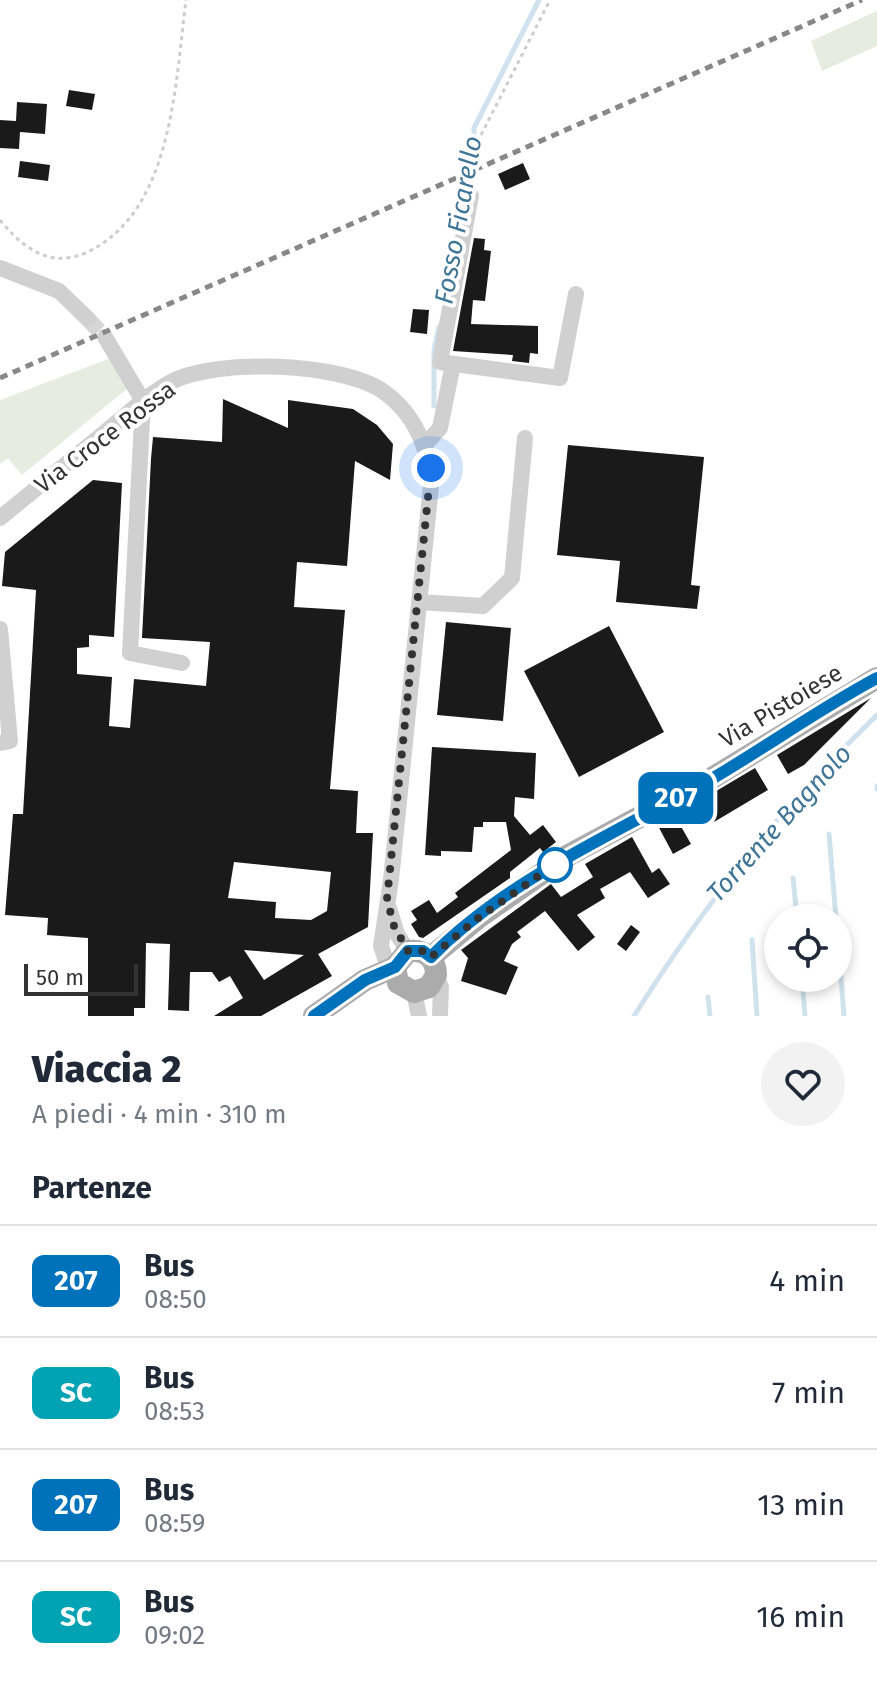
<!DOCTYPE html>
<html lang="it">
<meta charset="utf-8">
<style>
body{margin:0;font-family:"Fira Sans",sans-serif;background:#f2f2f3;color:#1f2937;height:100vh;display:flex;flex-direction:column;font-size:30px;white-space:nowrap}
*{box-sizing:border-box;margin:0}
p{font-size:26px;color:#747a83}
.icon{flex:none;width:44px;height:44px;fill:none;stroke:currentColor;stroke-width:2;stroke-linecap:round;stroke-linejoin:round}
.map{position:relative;height:1016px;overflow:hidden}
.details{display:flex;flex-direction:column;background:#fff;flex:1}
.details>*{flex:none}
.badge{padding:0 16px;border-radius:12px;font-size:28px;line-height:52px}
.controls{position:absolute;left:764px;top:904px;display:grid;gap:16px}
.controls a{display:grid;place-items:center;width:88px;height:88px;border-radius:50%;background:#fff;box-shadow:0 4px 12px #0003;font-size:40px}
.scale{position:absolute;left:24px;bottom:20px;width:114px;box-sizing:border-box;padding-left:8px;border:4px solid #333;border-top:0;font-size:22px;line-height:28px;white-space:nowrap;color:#333;-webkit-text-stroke:6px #fff;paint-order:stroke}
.you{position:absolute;width:40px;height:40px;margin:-20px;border:6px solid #fff;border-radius:50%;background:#1a73e8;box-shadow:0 0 0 12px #1a73e833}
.map>.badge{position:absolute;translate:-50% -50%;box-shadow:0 0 0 4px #fff}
h2{padding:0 32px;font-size:30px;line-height:72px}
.round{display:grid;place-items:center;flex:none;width:84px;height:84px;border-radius:42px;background:#f2f2f3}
.headline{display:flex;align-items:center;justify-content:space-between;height:136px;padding:0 32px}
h1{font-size:38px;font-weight:800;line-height:60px}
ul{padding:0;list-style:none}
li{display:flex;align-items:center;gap:24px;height:112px;padding:0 32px;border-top:2px solid #e0e1e3}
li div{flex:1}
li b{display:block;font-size:30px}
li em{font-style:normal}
li .badge{min-width:88px;font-weight:700;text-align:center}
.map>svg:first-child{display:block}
</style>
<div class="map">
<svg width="877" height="1016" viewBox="0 0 877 1016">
<rect width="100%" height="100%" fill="#fff"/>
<path fill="#e6ecdf" d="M877,11V46L822,71L811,41Z
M111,358L129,387L22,475L8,458L0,464V400Z"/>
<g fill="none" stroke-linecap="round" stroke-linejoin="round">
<path stroke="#cfe2ee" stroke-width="5" d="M464,196L474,152V128L539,0
M434,406V350L439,327
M877,786V789
M829,834L836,918
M793,878L797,918
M752,940L757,1016
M838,940L844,1016
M802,978L805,1016
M708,997L710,1016
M634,1016C706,902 780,809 877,715"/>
</g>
<path fill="#1a1a1a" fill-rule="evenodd" d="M69,90L95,94L92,110L66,106Z
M17,102L47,104L45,134L20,132L19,149L0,148V120L16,121Z
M20,161L50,165L48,181L18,177Z
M523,163L530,179L505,190L498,174Z
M474,238L485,239L484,250L491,251L485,301L473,300L471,324L538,326V354L530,353L529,363L512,361L513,355L453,351Z
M413,309L429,310L427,334L410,332Z
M223,399L288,428V400L353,409L377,425L393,444L390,480L355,461L347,566L297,562L294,607L345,610L330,789L358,791L356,833H373L368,927L318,954L332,976L261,1016H214L243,998L230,976L219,982L212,972H190L189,1011L168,1010L170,944L146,943L145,1008H134V1016H88V938L47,935L48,918L5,915L13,814H23L36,590L2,586L5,552L93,480L122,483L114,637L89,635V647L77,648V674L112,677L109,726L130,728L134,679L206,686L210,642L142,638L151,459L153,437L222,442ZM234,862L331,872L327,911L311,920L275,918L276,902L228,898ZM244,950L304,955L264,980Z
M568,445L704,457L691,585L700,586L697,609L616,602L620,561L557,555Z
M446,622L511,628L503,721L437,715Z
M609,626L664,732L579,777L524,671Z
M871,698L804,765L788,774L777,755Z
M432,747L536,753L534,799L515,797L514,816L530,835L543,825L556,842L543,852L540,848L510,872V878L423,938L419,937L411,924L417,920L411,911L429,900L437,913L458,897L455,893L511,850L506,822H483V827H474L472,852L441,851V856L425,855Z
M755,768L768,790L714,822L701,800Z
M674,814L691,844L673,854L657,824Z
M632,837L652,873L659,868L670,884L648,898L630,872L600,889L605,898L577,915L595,937L578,951L545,911L517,932L521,937L512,944L504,961L518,967L506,995L461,981L468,958L461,950L551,884L561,897L593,877L585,864Z
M631,925L640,932L626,951L617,944Z"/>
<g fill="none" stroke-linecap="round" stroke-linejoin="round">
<path stroke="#d6d6d6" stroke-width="16" stroke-dasharray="16 8" stroke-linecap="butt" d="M88,319L105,337"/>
<path stroke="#cdcdcd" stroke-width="3" stroke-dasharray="4 4" stroke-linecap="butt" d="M481,135L550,0
M0,220C21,246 48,268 83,254C173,216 175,84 186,0"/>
<path stroke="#d0d0d0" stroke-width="16" d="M471,196L440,362L560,378L576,294
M0,268L59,291L88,319
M105,337L143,401L130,653L182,663
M424,446L440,428L453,364
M0,518C34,490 69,462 103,434C125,416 146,396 171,382C216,358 342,362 384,392C414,413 430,449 431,486L391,880L381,946L385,958L395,967
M419,602L483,606L512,578L525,438
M0,629L10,741L0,743
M389,908L397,934L408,951
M436,975L441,987L440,1016
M414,992L419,1016"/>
<path stroke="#ababab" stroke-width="22" d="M431,957L478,918L567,856L712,778L877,678
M314,1016L365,980L395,967L408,951C425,949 436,958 436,975L429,987L414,992L398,983L395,967"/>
<path stroke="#888" stroke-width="5" stroke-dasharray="8 6" stroke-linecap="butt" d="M0,378L862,0"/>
</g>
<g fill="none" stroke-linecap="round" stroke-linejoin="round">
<defs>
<path id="line" d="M314,1016L365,980L395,967L408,951H423L431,957C508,878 621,831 715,777C769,745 821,708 877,678"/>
</defs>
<use href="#line" stroke="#fff" stroke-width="18"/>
<use href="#line" stroke="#0072bc" stroke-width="12"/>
<path stroke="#333" stroke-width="8" stroke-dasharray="0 14.4" d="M431,468L387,899L394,926L408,951H423L431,957L478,918L567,856L555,865"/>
</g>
<circle fill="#fff" stroke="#0072bc" stroke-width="4" cx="555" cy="865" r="16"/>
<g text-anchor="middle" stroke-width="8" stroke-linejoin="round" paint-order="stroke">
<g font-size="24" fill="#333" stroke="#fff">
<text transform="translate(105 437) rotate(-37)" y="8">Via Croce Rossa</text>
<text transform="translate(781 706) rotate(-31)" y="8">Via Pistoiese</text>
</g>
<g font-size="26" font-style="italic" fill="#3f7597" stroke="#fff">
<text transform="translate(458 220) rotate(-80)" y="9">Fosso Ficarello</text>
<text transform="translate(779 823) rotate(-48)" y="9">Torrente Bagnolo</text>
</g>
</g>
</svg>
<div class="controls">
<a><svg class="icon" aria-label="locate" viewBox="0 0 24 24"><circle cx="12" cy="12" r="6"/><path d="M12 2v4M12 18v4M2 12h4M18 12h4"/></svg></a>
</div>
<div class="scale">50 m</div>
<div class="you" style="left:431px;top:468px"></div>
<b class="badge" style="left:676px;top:798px;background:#0072bc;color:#fff">207</b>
</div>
<section class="details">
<div class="headline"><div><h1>Viaccia 2</h1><p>A piedi · 4 min · 310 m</p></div><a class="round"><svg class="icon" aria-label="heart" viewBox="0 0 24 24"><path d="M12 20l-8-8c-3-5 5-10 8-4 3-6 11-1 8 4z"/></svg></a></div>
<h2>Partenze</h2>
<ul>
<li><span class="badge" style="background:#0072bc;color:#fff">207</span><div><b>Bus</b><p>08:50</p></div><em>4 min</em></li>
<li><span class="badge" style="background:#00a3b4;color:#fff">SC</span><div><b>Bus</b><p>08:53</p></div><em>7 min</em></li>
<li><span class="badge" style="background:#0072bc;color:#fff">207</span><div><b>Bus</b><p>08:59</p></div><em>13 min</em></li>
<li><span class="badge" style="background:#00a3b4;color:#fff">SC</span><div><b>Bus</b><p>09:02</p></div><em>16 min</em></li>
</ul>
</section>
